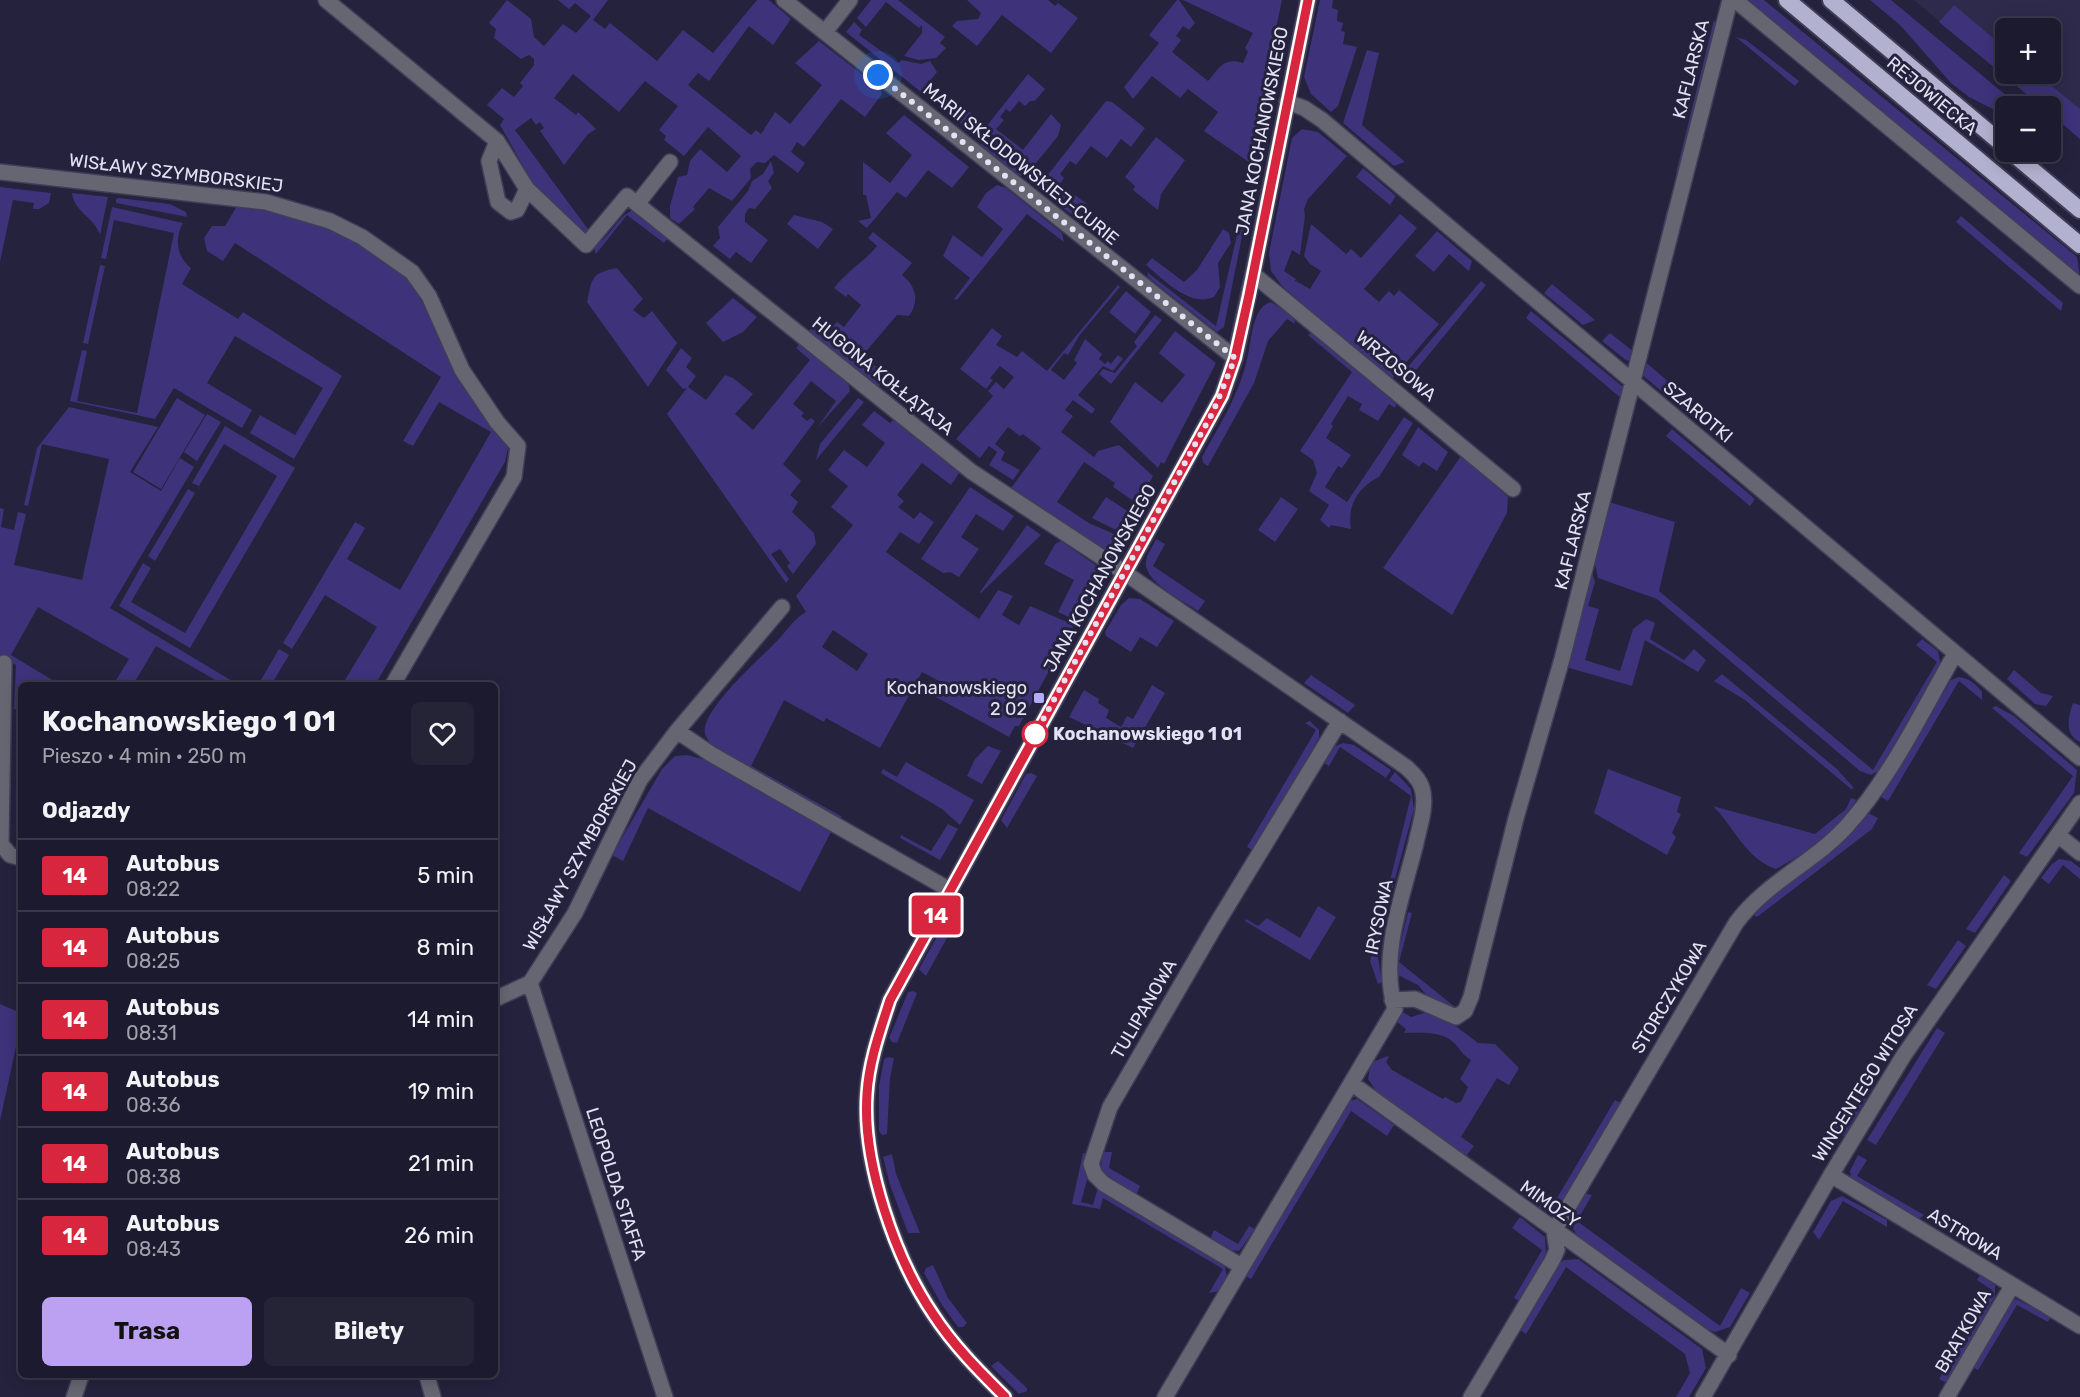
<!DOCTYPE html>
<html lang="pl">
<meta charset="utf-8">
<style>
body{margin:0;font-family:Rubik,sans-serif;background:#252336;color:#f1f3f6;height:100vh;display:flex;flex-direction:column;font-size:22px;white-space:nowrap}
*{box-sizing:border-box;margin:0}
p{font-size:20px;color:#a0a1aa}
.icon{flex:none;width:33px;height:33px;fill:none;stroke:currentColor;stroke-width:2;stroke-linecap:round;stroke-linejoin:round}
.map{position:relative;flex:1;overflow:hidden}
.details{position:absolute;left:18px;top:682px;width:480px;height:696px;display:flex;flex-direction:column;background:#1c1a2e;border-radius:9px;box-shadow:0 3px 15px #0003,0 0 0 2px #3a384a}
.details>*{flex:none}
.badge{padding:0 12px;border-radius:4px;font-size:21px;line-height:39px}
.buttons{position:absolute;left:1995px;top:18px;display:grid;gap:12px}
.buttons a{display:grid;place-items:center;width:66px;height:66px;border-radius:9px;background:#1c1a2e;box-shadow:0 3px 15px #0003,0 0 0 2px #3a384a;font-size:30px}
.you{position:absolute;width:30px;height:30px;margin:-15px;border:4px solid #fff;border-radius:50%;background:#1a73e8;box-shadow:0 0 0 9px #1a73e833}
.map>.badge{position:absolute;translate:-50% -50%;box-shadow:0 0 0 3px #fff}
h2{padding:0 24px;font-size:22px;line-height:54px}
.round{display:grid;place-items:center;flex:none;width:63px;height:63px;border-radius:9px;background:#252336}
.overview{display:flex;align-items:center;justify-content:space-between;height:102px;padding:0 24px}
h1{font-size:28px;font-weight:700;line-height:45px}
.button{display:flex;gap:12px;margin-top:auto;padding:12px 24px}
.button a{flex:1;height:69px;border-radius:9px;background:#bca0f2;color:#111;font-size:24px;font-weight:700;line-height:69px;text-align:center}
.button a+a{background:#252336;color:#f1f3f6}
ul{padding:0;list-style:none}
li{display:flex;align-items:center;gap:18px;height:72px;padding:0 24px;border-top:2px solid #3a384a}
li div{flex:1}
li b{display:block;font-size:22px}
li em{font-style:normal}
li .badge{min-width:66px;font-weight:700;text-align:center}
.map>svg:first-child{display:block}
</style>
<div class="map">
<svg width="2080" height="1397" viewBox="0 0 2080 1397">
<rect width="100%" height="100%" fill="#25223d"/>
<path fill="#2d2a4b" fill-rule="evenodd" d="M1914,0H2080V139L2051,114L2050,106H2041ZM2006,28H2050V74H2006Z"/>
<path fill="#3e327a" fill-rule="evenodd" d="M507,0L531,19L534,37L544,46L563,24L576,33L591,16L575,3L569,9L558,0H608L593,20L605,29L610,23L657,61L683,30L713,53L757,0H769L791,19L773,45L749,26L709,81L698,73L688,85L751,135L756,130L761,134L775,112L790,124L822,85L795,63L819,41L880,88L882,94L865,117L841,99L804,147L797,142L791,152L805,163L798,173L774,155L765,163L757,162L750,169L751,178L732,201L709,188L693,207L695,209L679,224L670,218V206L678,177L687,175L690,161L700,149L727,172L741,156L708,127L684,156L664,140L666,136L659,130L678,106L645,81L619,112L573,74L554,98L576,115L578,112L596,129L588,134L564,165L540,131L544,128L540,122L536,125L531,118L515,130L590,232L585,235L536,189L500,125L504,119L487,105L502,88L514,97L523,86L520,83L534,65V59L529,55L521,59L494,38L496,29L489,23Z
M871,0H898L945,37L940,43L946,48L936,58L919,60L904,56L922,33V25L919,28L886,2L866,27L857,18Z
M967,0H1048L1055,6L1058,3L1078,18L1051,53L1002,15L977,46L952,26L957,21L978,19L981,13Z
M1177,0H1179L1195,23L1189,30L1183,26L1176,36L1181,40L1172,52L1208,81C1220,67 1224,57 1243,63L1248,52L1245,48L1253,33L1183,0H1282L1273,43L1279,46L1253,165L1204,131L1218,112L1188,89L1180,98L1152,76L1133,99L1124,87L1159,43L1149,35Z
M1320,0H1333L1332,8L1338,10L1337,21L1343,23L1341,31L1345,32L1343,44L1357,47L1338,106L1331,112L1311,94L1304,77Z
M1745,0H1764L2077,257L2080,277Z
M1870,0H1891L2019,106H2006L2005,115L1969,97L1951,83L1900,25Z
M1954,5L2005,48L2006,74H2037L2080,109V139L2051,114L2050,106H2041L1939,22Z
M1714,20L1716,25L1679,173H1676Z
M854,22L862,30L859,35L898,63L902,60L921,64L930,61L937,72L921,92L846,32Z
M1736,37L1746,40L1799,81L1795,86Z
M1367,50L1379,53L1362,125L1405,162L1394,166L1343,123Z
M1028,74L1045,89L1035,101H1030L1025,106L1019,101L1010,112L1006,109L1000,117L1004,120L996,129L1023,150L1051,114L1061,125L1058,136L1027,174L1020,176L981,145L978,137Z
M951,97L978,119L968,129L941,108Z
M1106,101L1112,102L1145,128L1131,147L1121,139L1107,158L1091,146L1076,165L1070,161L1060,174L1064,178L1060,184L1087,204L1076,218L1039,189V186Z
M904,115L969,167L952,188L928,170L906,198L897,192L867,228L858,221L871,218L866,195H863V162L890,183L912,155L886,133Z
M1302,129L1318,132L1347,156L1308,199L1304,209L1305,216L1300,255L1292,250L1284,271L1296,279L1294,282L1296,281L1310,289L1321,271L1310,264L1304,256L1311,224L1346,254L1351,249L1361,258L1400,214L1417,228L1364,289L1379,302L1389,291L1394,296L1399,290L1439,324L1392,379L1307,308L1282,286L1271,271L1269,253L1292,138Z
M1156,137L1185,160L1161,194L1158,210L1133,190L1135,186L1125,177Z
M771,161L774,173L768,181L772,188L755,209L749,208L745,214V222L768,240L751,263L736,252L730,259L713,246L720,238L718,227L748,191L752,181L763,174Z
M1363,168L1396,196L1390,205L1356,177Z
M997,185L1006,188L1062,233L1064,242L1027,214L957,300L954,299L970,278L943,256L953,235L982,257L1003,229L977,207L986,193Z
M0,187L51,193L49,203L39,209H33L34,203L13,200L0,262Z
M72,193L108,197L100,235C94,217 74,212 72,193Z
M119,198L170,204L186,212L187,217L116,203V199Z
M261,205C311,222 385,242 415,290C433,318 443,351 460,380C475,403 494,423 508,448L505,462L375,685H342L377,627L325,595L292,649L283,643L355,522L365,528L347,559L400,590L491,432L439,402L413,446L403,441L441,377L235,243L223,261L207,251L204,238L212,226H225L237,206Z
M112,207L183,223C174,239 177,257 191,268L182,284L238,319L243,312L342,376L294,459L250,433L260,415L295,435L323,388L235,336L207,383L252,410L242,428L174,388L155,419L70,401L82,350L87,351L77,401L137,413L174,233L114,220L106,259L101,258Z
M1667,209L1669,211L1635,356L1627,361L1602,341L1610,333L1634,352Z
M633,210L668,238L664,243L627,215L596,254L593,246C610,239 616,217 633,210Z
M794,215L822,222L833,229L818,249L787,224Z
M1961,216L2063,303L2061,311L1956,222Z
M1240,222L1244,226L1224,327L1217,332L1148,277L1147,272L1216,326Z
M1223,229L1229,233L1231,243L1218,263L1220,287L1214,297C1190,308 1163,279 1146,265L1152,258L1184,282L1197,270Z
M1437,231L1472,261L1469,271L1449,254L1434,272L1415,256Z
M873,232L912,263L902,275C916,286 920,301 909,316L897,315L862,356L888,376L878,387L809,332L812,324L821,318L832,327L837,322L844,327L861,305L848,294L846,297L834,288C847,271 864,262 877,246L868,238Z
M100,265L105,266L88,344L83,343Z
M617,268L643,299L633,310L644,318L652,311L677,343L648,387L587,302C592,277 592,273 617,268Z
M1481,281L1486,285L1407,381L1401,375Z
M1552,284L1595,320L1583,325L1544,293Z
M1118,285L1120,287L1079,336L1068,355L1064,353L1051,370L1064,380L1077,363L1074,360L1085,339L1102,354L1099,359L1105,364L1108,361L1111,364L1118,355L1123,359L1113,371L1103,366L1078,395L1095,409L1092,414L1073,400L1065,410L1073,416L1061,432L1094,457L1098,451L1119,445L1153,476L1138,504L1113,487L1115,483L1084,462L1057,502L1089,523L1123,538L1114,554L1110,555L1011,488L1041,448L1023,434L1020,436L1008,427L995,444L1005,452L1001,460L1020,470L1013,480L989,465L997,452L989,446L980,458L956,439L993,396L988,391L996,382L1004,389L1014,377L1000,366L990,378L993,380L986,389L960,369L992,328L1002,336L996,345L1017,357L1022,351L1047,371Z
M1126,291L1151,312L1135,334L1109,312Z
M733,298L757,317L743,332L723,342L706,323Z
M1271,302L1294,317L1295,324L1287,319L1268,341L1254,383L1208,466L1203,463L1202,457C1219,426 1239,395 1247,359C1252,342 1251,307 1271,302Z
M1531,311L1623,387L1625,392L1622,399L1526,318Z
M1155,315L1162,320L1111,384L1099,374L1103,369L1115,373L1137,346L1134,342Z
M1175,331L1216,363L1164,464L1161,462L1158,468L1110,422L1135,382L1162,403L1185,375L1159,353Z
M1313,332L1396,404L1395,408L1389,404L1378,421L1359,410L1362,404L1348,396L1331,424L1333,426L1326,438L1351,455L1342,468L1338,466L1325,487L1347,502L1404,417L1413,423L1379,477C1357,488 1347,506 1351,529L1331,525L1329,528L1320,520L1329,505L1309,491L1317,473L1313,460L1300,451L1352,372L1308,335Z
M800,343C814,354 849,372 850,391L817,428L836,401L811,381L793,404L804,413L801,416L807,421L811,418L815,421L783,464L801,481L790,495L798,502L792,512L814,533L816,544L793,574L787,566L790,563L780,549L771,554L789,579L786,583L667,414L687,388L683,389L666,370L681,348L692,358L686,367L696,376L688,387L706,400L725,375L733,378L753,394L735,414L753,430L810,360L796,348Z
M1644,361L1706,413L1699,422L1642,375Z
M177,398L205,415L161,489L133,472Z
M858,398L864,402L816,460L820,444Z
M69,407L158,427L130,472L161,491L180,458L194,467L110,608L239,685H224L156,646L133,685H113L129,659L38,607L11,655L54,681L51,685L21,686V710L14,709L16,665L0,656V508L4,509L1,527L14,530L18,512L26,514L14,565L82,580L109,459L42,444L28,506L24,505L37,448Z
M874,411L890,423L895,418L958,469L959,473L951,485L922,463L897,495L904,501L898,507L914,519L920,512L934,522L919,544L900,532L886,552L979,619L998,590L1013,596L1002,615L1019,625L1030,606L1074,625L1019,726H1015L1009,737L934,696L941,682L922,672L880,748L826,718L824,722L784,700L751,766L841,816L842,820L713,747C709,741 703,735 705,727C710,703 756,662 773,645C785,634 792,620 806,612L796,596L853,525L831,507L848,486L828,470L844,450L867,467L885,443L862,425ZM833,630L868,654L857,671L822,647Z
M207,414L221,422L197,461L184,452Z
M225,426L295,468L190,648L119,606L143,563L151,568L131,602L185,633L277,476L224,444L199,486L192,483Z
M1418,427L1448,452L1437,471L1423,462L1419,467L1402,455Z
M1672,429L1755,499L1750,506L1666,436Z
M1461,456L1508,497L1507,513L1452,615L1383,568Z
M970,487L1014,516L1003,531L976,514L961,537L979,549L959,577L950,572L943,573L921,559Z
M188,489L195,493L155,561L148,556Z
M1106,497L1132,514L1122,533L1092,518Z
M1281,497L1298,509L1275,542L1258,530Z
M1609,502L1675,522L1659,591L1873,770L1937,662L1916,645L1922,639L1938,651L1941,666L1878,771L1871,775L1860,771L1657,599L1598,578L1594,559Z
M1027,525L1041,535L981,593L980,592Z
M1156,539L1165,544L1153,566L1205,601L1198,611C1184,601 1142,581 1146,561C1147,553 1153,546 1156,539Z
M1061,541L1104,571L1077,621L1058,612L1074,580L1044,564L1055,544Z
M1591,569L1595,582L1588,606L1599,609L1585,660L1620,671L1633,629L1646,619L1655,623L1650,639L1684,660L1694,649L1706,660L1698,672L1645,640L1632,686L1566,667Z
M1129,598L1140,599L1174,621L1157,647L1140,637L1131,652L1106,636L1105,632L1121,605Z
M279,649L289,655L274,680L282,685H258Z
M2014,670L2041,693L2053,696L2046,706L2035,704L2007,679Z
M1722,674L1837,769L1854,788L1851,789L1745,700L1714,681Z
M1311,675L1355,705L1348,713L1304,683Z
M1958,677C1969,678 1976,684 1982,692V700L1959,681L1888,801L1881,797L1951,680Z
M1152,685L1165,693L1133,748L1069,717L1084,690L1099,699L1098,703L1109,710L1106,718L1121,727L1127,716L1133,719Z
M2073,703L2080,705V742C2064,734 2068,717 2073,703Z
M1996,706L2014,716L2077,770L2074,793L2027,857L2019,853L2073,776L1992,708Z
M1310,721L1319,730V738L1253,850L1247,847L1316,730L1305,723Z
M1343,743L1354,745L1391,770L1386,778L1340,747L1329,766L1322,762L1335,746Z
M988,746L1001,751L982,784L967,776L975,759Z
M687,755L706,760L833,828L800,892L648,808L623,861L612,855L662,769L675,756Z
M906,762L974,800L960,825L942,809L881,773L883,769L897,777Z
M1608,769L1681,797L1677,812L1681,814L1672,833L1676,837L1667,855L1594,813Z
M1395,772L1411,789L1414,809L1380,934L1377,951L1382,982L1378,984L1370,961L1411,796L1389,780Z
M1031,773L1037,776L1007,828L1001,820L1026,774Z
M1851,798L1856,800C1845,829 1802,855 1776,869C1746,859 1734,827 1713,806L1815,834L1846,809Z
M1868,813L1878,818L1872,829L1757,917L1752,914L1760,903L1845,839Z
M948,824L958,829L940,860L900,838L901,835L931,851Z
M2059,859L2071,861L2080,868V879L2063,865L2049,884L2041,878L2052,864Z
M2004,875L2011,881L1975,933L1966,929Z
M1318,906L1336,917L1310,960L1245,921L1246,919L1258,926L1267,918L1300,938Z
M1408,912L1412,913L1399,962L1460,1011L1429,998L1418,985L1398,975L1396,962Z
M954,914L959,916L926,976L919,969L949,915Z
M1958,940L1966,946L1936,989L1927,985Z
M913,991L917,993L897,1043L892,1042L889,1038L908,992Z
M0,1004L21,1013V1024L0,1121Z
M1425,1009L1457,1027L1478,1043L1495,1044L1519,1068L1509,1085L1497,1078L1461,1137L1474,1146L1466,1156L1377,1092L1368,1079L1371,1063L1387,1056L1389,1057L1386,1062L1392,1070L1443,1099L1445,1097L1456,1103L1461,1102L1468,1087L1460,1079L1471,1060C1462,1055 1460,1048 1453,1042C1441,1031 1420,1033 1404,1033L1406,1029L1396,1021L1401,1011L1411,1017L1424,1013Z
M1937,1028L1945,1033L1876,1145L1867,1140Z
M888,1057L894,1058L890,1078L887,1134L882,1135L879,1131V1086L884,1059Z
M1862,1083L1872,1089L1844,1136L1833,1132Z
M1357,1099L1394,1125L1387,1136L1351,1111L1251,1279L1246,1276L1349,1101Z
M1615,1100L1621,1103L1557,1210L1548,1212L1538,1208L1546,1198L1554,1203Z
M1102,1152H1112L1109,1168L1140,1186L1136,1195L1101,1171Z
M1083,1153L1088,1154V1176L1081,1202L1093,1205L1098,1187L1225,1266L1227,1278L1219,1291L1209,1293L1223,1269L1103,1198L1100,1209L1072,1204Z
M892,1154L896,1174L920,1233H908L890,1185L883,1157Z
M1858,1155L1867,1160L1857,1176L1924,1215L1918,1220L1851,1179L1850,1171Z
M1584,1193L1592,1195L1577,1221L1720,1326L1741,1288L1750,1293L1730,1327L1715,1332L1706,1329L1577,1235C1565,1216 1574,1210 1584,1193Z
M1842,1196L1887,1220V1227L1843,1201L1819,1240L1813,1232L1831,1201Z
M1520,1217L1545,1237L1546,1255L1519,1301L1514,1298L1542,1250L1512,1228Z
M1249,1226L1255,1229L1239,1251L1228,1250L1210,1239L1214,1230L1238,1244Z
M1578,1259L1702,1349L1706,1368L1689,1397H1676L1690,1373L1685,1354L1566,1267L1526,1334L1519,1329L1558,1264L1564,1260Z
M933,1265L948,1298L967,1323L963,1327H958L942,1305L924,1273L926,1268Z
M1980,1275L1995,1285V1296L1947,1383L1939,1379L1992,1290L1977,1280Z
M2016,1299L2051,1317L2048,1322L2017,1305L1978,1370L1972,1367L2010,1301Z
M998,1361L1027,1388V1391L1019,1394L991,1366Z"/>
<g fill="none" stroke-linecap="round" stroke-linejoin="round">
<defs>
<path id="minor" d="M326,0L497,141L527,189L586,245L627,196L972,472L1112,564L1406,767C1414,774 1422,782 1423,793C1426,809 1419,828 1416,843C1403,896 1379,955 1395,1009L1165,1397
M784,0L1235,358
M1735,0L2080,286
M825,32L850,0
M1287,102L1304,108L1322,120L2080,758
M497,141L489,161L498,202L511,212L517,210L527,189
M0,172L266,202L330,221L362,237L412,272L429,296L462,370L497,422L518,446L514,477L392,686
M637,204L670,162
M1253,274L1513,489
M4,663L1,844L10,855L21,858
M677,731L711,754L950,890
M2058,835L2080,853
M530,983L665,1397
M495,999L530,983L575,913L640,780L677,731L782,607
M1392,1000L1415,999L1456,1017L1465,1011L1471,997L1516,818L1562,659L1730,0
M1351,1083L1729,1355
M1831,1175L2080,1326
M1241,1266L1104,1184L1095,1175L1091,1164L1110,1107L1214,928L1340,721
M427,1376L433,1397
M74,1397L81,1376
M1471,1397L1552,1261L1557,1250L1554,1231L1736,923C1765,883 1813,863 1846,827C1890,779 1922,711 1955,654
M1703,1397L1831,1175L1904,1055L2080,803
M1947,1397L2012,1286"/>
<path id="tertiary" d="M1005,1397C979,1371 953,1345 933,1314C895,1257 862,1162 867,1094C869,1061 880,1031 890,1000L1222,396L1235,358L1253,274L1308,0"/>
<path id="trunk" d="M1787,0L2080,245
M1831,0L2006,147
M2011,152L2080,210"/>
</defs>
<use href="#minor" stroke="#403d57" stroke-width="18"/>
<use href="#tertiary" stroke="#403d57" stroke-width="18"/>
<use href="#trunk" stroke="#403d57" stroke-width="20"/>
<use href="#minor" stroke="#666673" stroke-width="15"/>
<use href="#tertiary" stroke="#666673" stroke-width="15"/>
<use href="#trunk" stroke="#b2b2d0" stroke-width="16"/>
</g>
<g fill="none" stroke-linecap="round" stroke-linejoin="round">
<defs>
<path id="line" d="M1005,1397C979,1371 953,1345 933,1314C895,1258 862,1162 867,1094C869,1061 880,1031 890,1000L1222,396L1235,358L1249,295L1308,0"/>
</defs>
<use href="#line" stroke="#fff" stroke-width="14"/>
<use href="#line" stroke="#d7263d" stroke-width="9"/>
<path stroke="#e3e2f4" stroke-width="6" stroke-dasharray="0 10.8" d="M878,75L1235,358L1213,412L1035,734"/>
</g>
<rect fill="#b3adf9" stroke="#25223d" stroke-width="2" x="1033" y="692" width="12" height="12" rx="3"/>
<circle fill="#fff" stroke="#d7263d" stroke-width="3" cx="1035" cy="734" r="12"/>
<g text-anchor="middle" stroke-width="6" stroke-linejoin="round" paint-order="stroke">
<g font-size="18" fill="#e3e2f4" stroke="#25223d">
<text transform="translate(1691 69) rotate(-76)" y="6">KAFLARSKA</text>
<text transform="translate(1932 96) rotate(40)" y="6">REJOWIECKA</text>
<text transform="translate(1262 131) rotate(-79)" y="6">JANA KOCHANOWSKIEGO</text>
<text transform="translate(1021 164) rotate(39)" y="6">MARII SKŁODOWSKIEJ-CURIE</text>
<text transform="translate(176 173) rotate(7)" y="6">WISŁAWY SZYMBORSKIEJ</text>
<text transform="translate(1396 366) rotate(40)" y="6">WRZOSOWA</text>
<text transform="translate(883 376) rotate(39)" y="6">HUGONA KOŁŁĄTAJA</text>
<text transform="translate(1698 412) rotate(40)" y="6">SZAROTKI</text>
<text transform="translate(1573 540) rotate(-76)" y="6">KAFLARSKA</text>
<text transform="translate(1100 578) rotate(-61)" y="6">JANA KOCHANOWSKIEGO</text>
<text transform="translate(580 855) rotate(-61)" y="6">WISŁAWY SZYMBORSKIEJ</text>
<text transform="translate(1379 917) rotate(-78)" y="6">IRYSOWA</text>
<text transform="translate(1669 997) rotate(-59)" y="6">STORCZYKOWA</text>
<text transform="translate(1144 1009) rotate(-60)" y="6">TULIPANOWA</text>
<text transform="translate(1865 1083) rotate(-58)" y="6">WINCENTEGO WITOSA</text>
<text transform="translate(616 1184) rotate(72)" y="6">LEOPOLDA STAFFA</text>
<text transform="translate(1550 1204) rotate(35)" y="6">MIMOZY</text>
<text transform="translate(1965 1234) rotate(31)" y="6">ASTROWA</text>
<text transform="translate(1963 1331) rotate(-60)" y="6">BRATKOWA</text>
</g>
<g font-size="18" fill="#e3e2f4" stroke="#25223d" text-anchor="end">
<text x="1027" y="694">Kochanowskiego<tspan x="1027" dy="21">2 02</tspan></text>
</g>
<g font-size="18" font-weight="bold" fill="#e3e2f4" stroke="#25223d" text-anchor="start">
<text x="1053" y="740">Kochanowskiego 1 01</text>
</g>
</g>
</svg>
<div class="buttons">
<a>+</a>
<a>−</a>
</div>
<div class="you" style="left:878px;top:75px"></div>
<b class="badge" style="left:936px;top:915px;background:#d7263d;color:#fff">14</b>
<section class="details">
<div class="overview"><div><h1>Kochanowskiego 1 01</h1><p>Pieszo · 4 min · 250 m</p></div><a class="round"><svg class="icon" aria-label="heart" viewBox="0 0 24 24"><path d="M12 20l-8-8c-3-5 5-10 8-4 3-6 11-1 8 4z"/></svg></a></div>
<h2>Odjazdy</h2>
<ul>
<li><span class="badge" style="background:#d7263d;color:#fff">14</span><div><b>Autobus</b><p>08:22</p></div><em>5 min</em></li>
<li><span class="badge" style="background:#d7263d;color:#fff">14</span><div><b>Autobus</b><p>08:25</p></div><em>8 min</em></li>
<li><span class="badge" style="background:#d7263d;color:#fff">14</span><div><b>Autobus</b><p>08:31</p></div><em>14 min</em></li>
<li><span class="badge" style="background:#d7263d;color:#fff">14</span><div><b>Autobus</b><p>08:36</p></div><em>19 min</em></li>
<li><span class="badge" style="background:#d7263d;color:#fff">14</span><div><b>Autobus</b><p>08:38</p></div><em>21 min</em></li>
<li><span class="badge" style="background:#d7263d;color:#fff">14</span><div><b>Autobus</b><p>08:43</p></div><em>26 min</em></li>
</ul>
<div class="button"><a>Trasa</a><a>Bilety</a></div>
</section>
</div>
